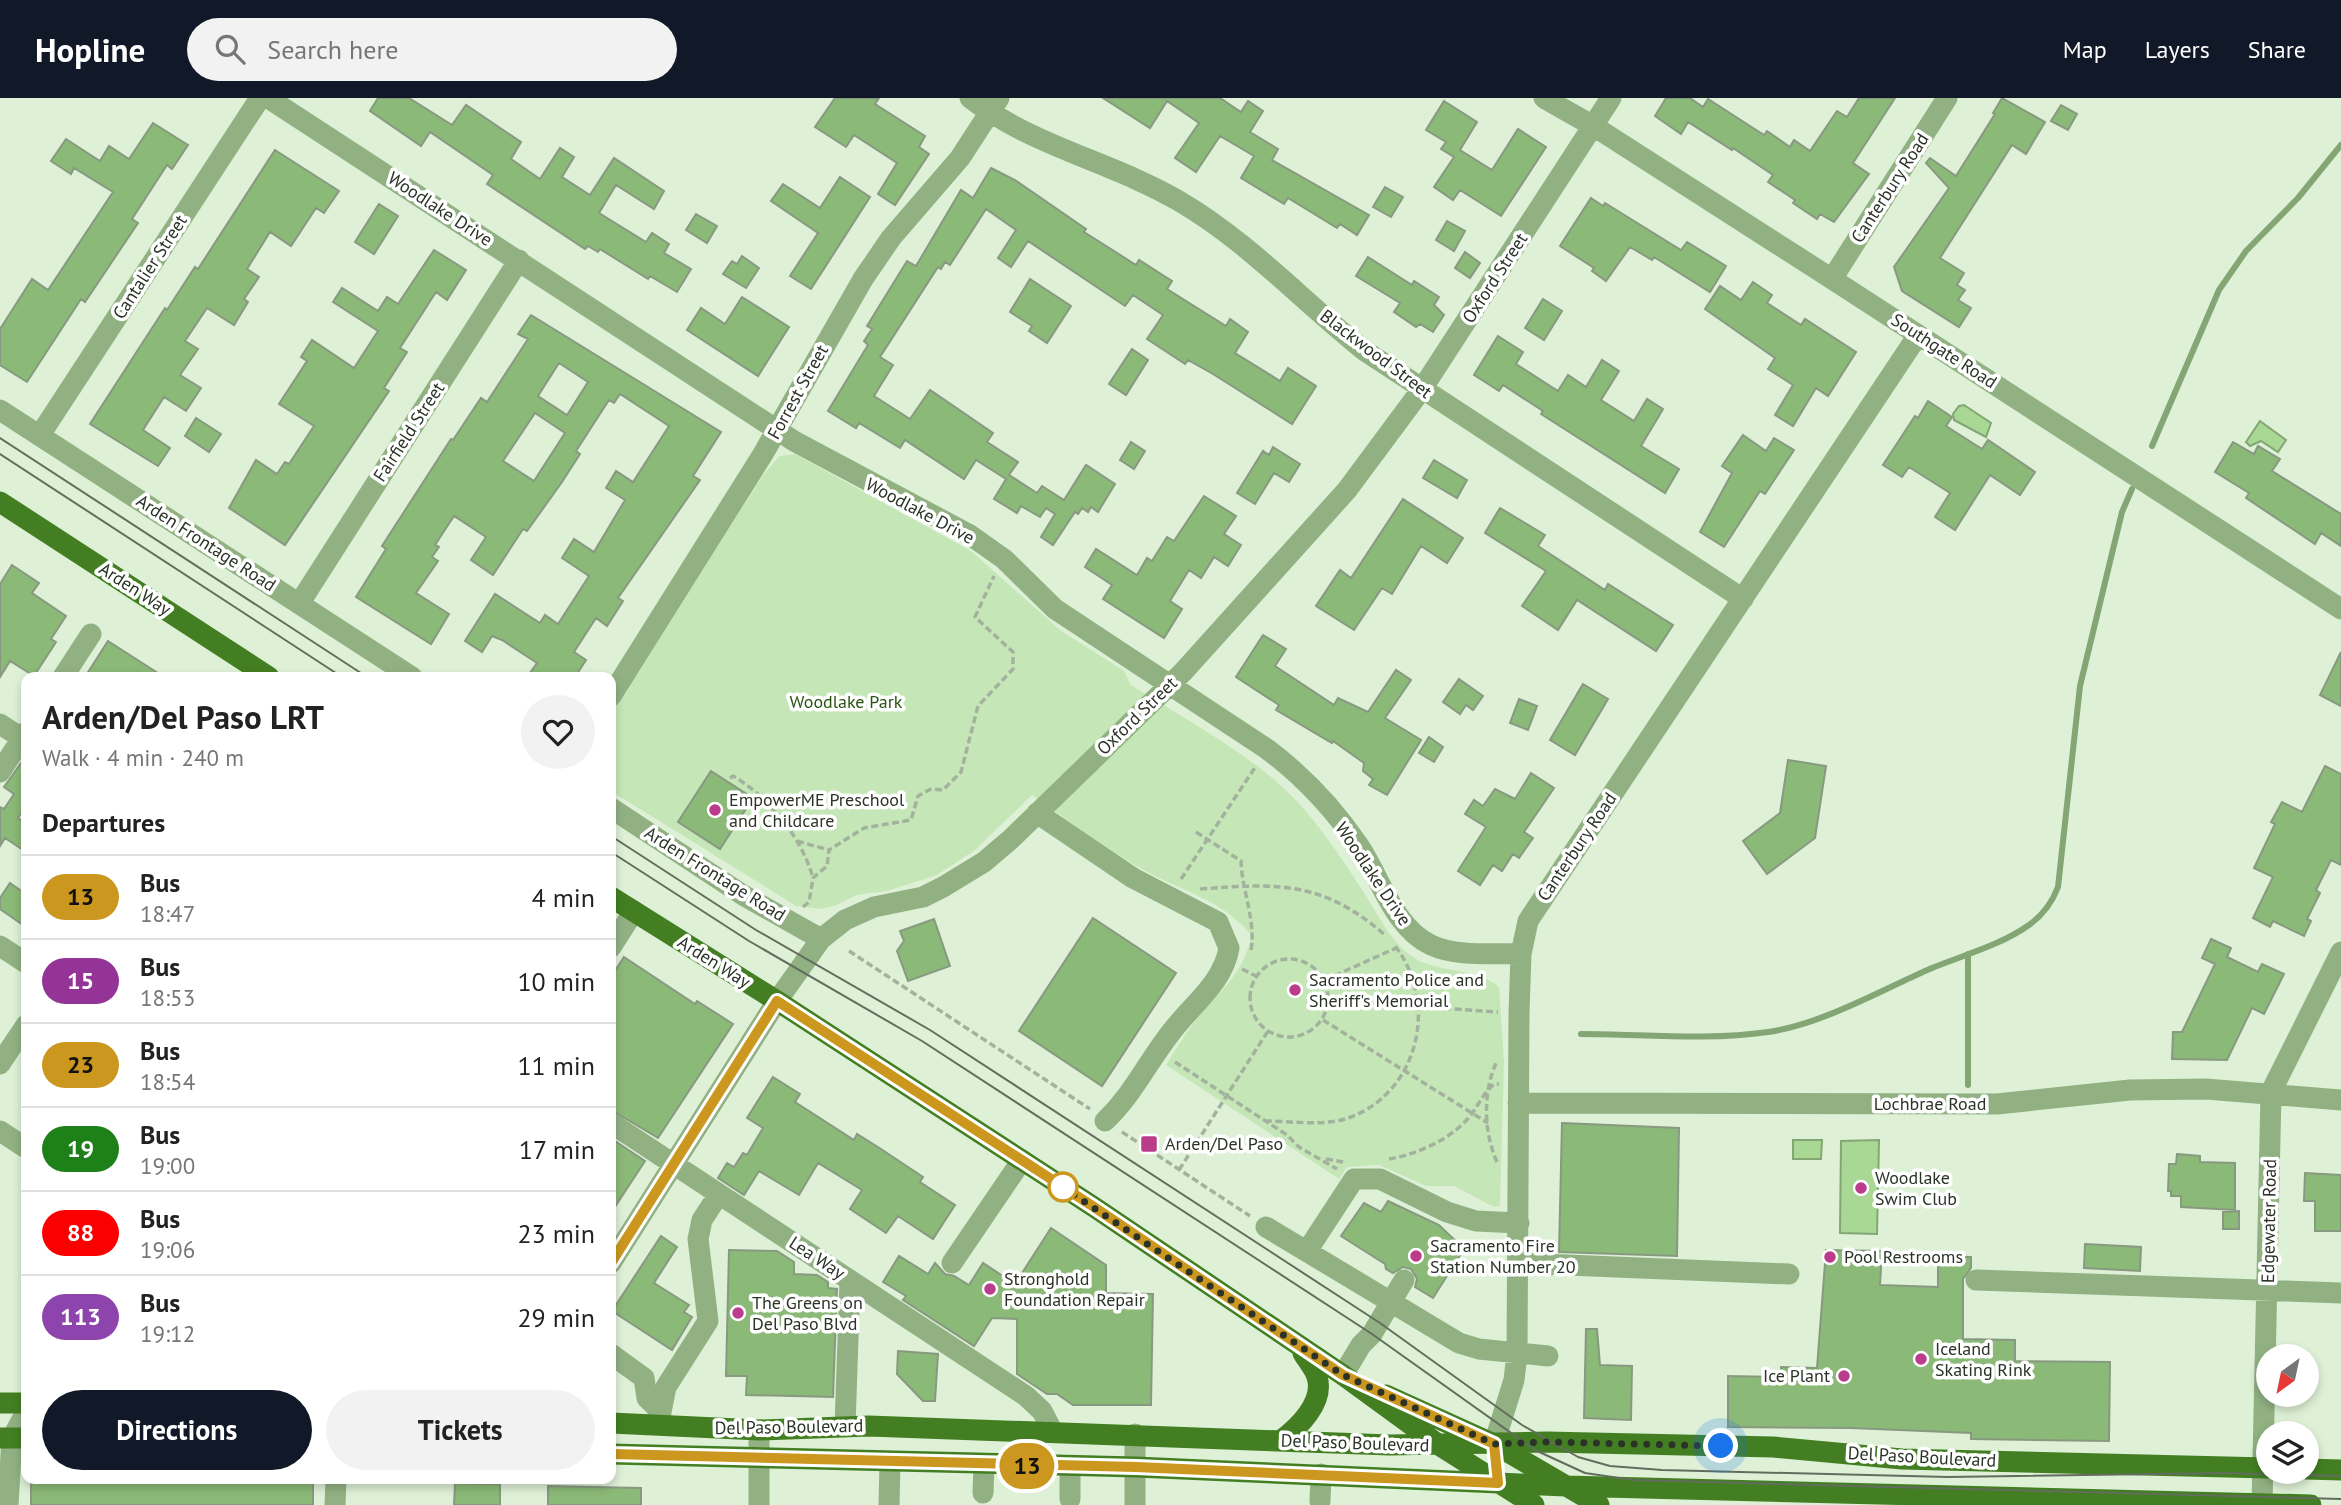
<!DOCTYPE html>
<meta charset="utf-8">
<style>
body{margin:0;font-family:"PT Sans",sans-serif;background:#f2f2f2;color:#222;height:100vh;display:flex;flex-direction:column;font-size:26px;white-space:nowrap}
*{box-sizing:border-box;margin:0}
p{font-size:23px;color:#767676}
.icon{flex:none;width:38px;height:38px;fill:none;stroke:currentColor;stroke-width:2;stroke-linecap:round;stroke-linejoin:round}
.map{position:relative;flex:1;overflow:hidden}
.drawer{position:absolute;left:21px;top:574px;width:595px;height:812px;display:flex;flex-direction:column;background:#fff;border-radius:14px;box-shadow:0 4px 10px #0003}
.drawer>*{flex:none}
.badge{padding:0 14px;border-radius:23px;font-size:24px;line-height:46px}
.needle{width:46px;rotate:213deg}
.controls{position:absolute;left:2256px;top:1246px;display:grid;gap:14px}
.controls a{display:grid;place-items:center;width:63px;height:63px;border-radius:50%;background:#fff;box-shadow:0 4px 10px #0003;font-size:35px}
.you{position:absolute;width:35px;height:35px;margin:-18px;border:5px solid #fff;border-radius:50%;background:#1a73e8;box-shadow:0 0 0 10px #1a73e833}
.map>.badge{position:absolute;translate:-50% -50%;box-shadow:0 0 0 4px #fff}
h2{padding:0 21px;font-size:26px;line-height:63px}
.round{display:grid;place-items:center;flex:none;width:74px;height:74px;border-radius:37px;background:#f2f2f2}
.summary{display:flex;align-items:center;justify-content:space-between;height:119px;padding:0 21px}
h1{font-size:33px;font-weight:800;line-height:52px}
.cta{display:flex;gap:14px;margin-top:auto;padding:14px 21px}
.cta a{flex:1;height:80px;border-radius:42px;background:#111827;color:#fff;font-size:28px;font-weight:800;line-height:80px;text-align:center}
.cta a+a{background:#f2f2f2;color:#222}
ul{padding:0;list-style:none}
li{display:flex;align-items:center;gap:21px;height:84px;padding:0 21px;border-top:2px solid #e0e0e0}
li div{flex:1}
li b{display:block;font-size:26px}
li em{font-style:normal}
li .badge{min-width:77px;font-weight:700;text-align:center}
header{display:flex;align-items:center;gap:42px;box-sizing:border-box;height:98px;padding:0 35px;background:#111827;color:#fff}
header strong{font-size:33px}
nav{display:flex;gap:38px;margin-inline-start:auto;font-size:24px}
.search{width:490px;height:63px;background:#f2f2f2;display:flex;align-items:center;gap:18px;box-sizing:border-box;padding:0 24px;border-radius:38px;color:#767676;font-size:26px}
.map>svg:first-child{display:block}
</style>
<header>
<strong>Hopline</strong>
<div class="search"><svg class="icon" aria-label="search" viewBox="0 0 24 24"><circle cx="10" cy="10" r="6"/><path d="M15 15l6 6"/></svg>Search here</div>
<nav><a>Map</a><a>Layers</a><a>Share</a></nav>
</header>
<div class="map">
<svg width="2341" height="1407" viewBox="0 0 2341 1407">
<rect width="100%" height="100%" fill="#def1d7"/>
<path fill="#c5e7b7" d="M795,356L971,453L1060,532L1124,573L1131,587C1187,623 1260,660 1304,711C1327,738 1347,768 1366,798C1378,817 1389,839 1406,854C1434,878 1471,866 1499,889L1504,963L1500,1108L1494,1109L1454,1088H1426L1379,1067L1347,1069L1339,1081L1166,967C1176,951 1185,936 1196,922C1218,895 1247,872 1251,837C1224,802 1178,792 1140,770C1103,749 1068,722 1032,697L975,752L937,777L887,793L856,797L837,807L821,811L796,808L611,693V612L766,373L780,358Z"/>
<path fill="#a9d895" stroke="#83a674" stroke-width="2" d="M1964,307L1991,325L1986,339L1954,322L1953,316L1959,308Z
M2260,323L2286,342L2278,354L2261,343L2250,348L2246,344Z
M1793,1042H1822L1821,1061H1793Z
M1879,1042L1877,1136L1840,1135L1841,1043Z"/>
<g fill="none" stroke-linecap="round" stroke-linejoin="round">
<path stroke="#83a674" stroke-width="6" d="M2152,348L2219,192L2246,153L2298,100L2341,47
M1581,936C1642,936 1707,943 1768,934C1823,926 1881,892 1932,870C1964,857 2001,847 2029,827C2043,817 2052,805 2058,789L2080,588L2122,414L2132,391
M1968,987V856"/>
</g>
<path fill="#8bb977" stroke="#889981" stroke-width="2" fill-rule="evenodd" d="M378,0H409L452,27L466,7L521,44L511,61L540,81L560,50L574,59L562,79L590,97L614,60L664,93L654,111L616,87L599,115L646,144L652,135L669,146L664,155L691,171L677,194L650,178L648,181L600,151L598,154L588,148L585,151L487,86L493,77L430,34L421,48L370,13Z
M835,0H879L875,6L925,38L919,49L929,56L895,107L878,96L897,65L854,37L846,49L815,29Z
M1103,0H1220L1241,14L1248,3L1263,13L1250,34L1278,51L1272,62L1369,117L1357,137L1340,126L1337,130L1288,100L1284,106L1241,80L1254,58L1220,38L1196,74L1175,60L1199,25L1167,3L1150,30Z
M1666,0H1690L1703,9L1708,1L1764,37L1767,33L1790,49L1794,42L1810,53L1837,13L1847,19L1859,0H1895L1853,65L1869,76L1834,124L1820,116L1817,121L1793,105L1795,102L1768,84L1773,77L1733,50L1732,52L1688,24L1681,36L1655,18Z
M2002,0L2045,24L2026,56L2012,47L1940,160L1964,175L1957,187L1965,192L1958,202L1971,210L1959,229L1902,193L1894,169L1949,90L1926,65L1930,60L1956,78L1995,16L1993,15Z
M1444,3L1477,24L1460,52L1492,72L1518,31L1546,49L1501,118L1460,92L1453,102L1434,89L1454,59L1441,51L1446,44L1426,32Z
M2061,7L2077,16L2068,32L2051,23Z
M153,25L188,47L172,71L167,67L132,121L138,125L85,204L81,201L27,284L0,267V231L32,181L48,192L113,94L74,70L71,76L51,63L66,41L100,63L109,48L129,61Z
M275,52L339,93L324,115L316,110L291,148L270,134L247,171L259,179L244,201L248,204L234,227L207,210L185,243L198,251L180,277L201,290L186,313L164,299L143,332L170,350L158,368L90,326L165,210L167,212L195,169L198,171Z
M991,70L1015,82L1086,131L1084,134L1136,167L1139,162L1172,183L1167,191L1226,228L1230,221L1248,234L1235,255L1280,283L1288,270L1316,288L1292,326L1213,276L1188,262L1185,266L1147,241L1163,217L1133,197L1125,208L1028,143L1011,169L998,160L1016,132L986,111L950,167L945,164L941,171L938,169L880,259L893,267L874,298L910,321L930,292L993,335L987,344L1018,364L1009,377L1037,395L1042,388L1064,402L1086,367L1115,386L1098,414L1091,409L1088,414L1082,410L1078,416L1075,414L1053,447L1041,439L1055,416L1046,410L1040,419L1021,408L1017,415L994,401L1006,381L976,362L964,381L905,342L900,350L859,325L856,330L828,313L868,247L864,243L872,231L867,228L907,163L916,168L961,92L973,100Z
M840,79L870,99L811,191L790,178L818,135L771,103L783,86L820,110Z
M1385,89L1403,99L1391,119L1373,109Z
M1591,100L1603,108L1605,105L1681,152L1687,144L1726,168L1710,194L1654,159L1652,162L1630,149L1606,183L1592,173L1594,170L1560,148Z
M379,106L398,118L374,156L355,144Z
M696,116L717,128L707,145L686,132Z
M1447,123L1465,133L1454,153L1436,142Z
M434,152L466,172L447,202L436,194L400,250L407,254L384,290L389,293L285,447L229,410L256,362L277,376L285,364L289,366L314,328L279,306L307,263L301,259L312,242L354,270L378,233L333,204L342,190L378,213L387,199L398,206Z
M1465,154L1480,165L1470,180L1455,170Z
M742,158L759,170L746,190L723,176L732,163L737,166Z
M1368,159L1412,187L1414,183L1439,199L1434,207L1444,217L1433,234L1420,226L1416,229L1394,214L1400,205L1356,178Z
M1030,181L1071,208L1047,245L1029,233L1032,228L1010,214Z
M1753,184L1772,197L1767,205L1801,227L1805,221L1856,254L1828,298L1816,290L1793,328L1775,317L1793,287L1768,271L1775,260L1705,211L1720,188L1741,202Z
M742,199L789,229L758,278L687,232L701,210L725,226Z
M1543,201L1562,213L1544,242L1525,230Z
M531,217L721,334L693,378L700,382L618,500L623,503L607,528L596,520L574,554L586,562L575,579H527L537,565L502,542L492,538L482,554L465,543L495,496L540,525L545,517L558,526L589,478L562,460L574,441L594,454L625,402L606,390L616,373L633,384L669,328L620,296L614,305L609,302L576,353L580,356L562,384L527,433L523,431L493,477L471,462L486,439L454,418L435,447L439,449L432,459L438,463L416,495L449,516L431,546L356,499L386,451L382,448L451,341L453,342L481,300L487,304L528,241L518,236ZM559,265L588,284L567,317L538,298ZM535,315L565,335L534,383L503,363Z
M1498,238L1523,254L1516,266L1558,293L1568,277L1586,289L1602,262L1619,273L1601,302L1634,323L1647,301L1663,311L1641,348L1679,371L1665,395L1541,316L1543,313L1503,287L1499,293L1474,277Z
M1132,251L1148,262L1126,297L1109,286Z
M1928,303L1952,319L1946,328L1982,351L1988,342L2035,374L2020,397L1990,377L1955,432L1935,419L1950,395L1909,369L1902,379L1883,367L1915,318L1918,320Z
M196,320L221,336L209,354L185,338Z
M1743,337L1766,353L1774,340L1794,352L1765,396L1760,393L1724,449L1700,434L1732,375L1722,368Z
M1131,344L1145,353L1134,371L1120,362Z
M2233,344L2254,356L2258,348L2280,361L2272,373L2341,416V448L2321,435L2315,446L2246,400L2249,395L2215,374Z
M1273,349L1300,366L1289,384L1274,375L1255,406L1237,395L1263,353L1269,357Z
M1434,362L1467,382L1457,400L1423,380Z
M1204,398L1236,418L1224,436L1241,447L1228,468L1214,459L1201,480L1189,472L1170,503L1182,511L1164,540L1103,501L1112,487L1085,469L1096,451L1137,477L1147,460L1152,463L1167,439L1174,443Z
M1403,401L1463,440L1447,465L1421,448L1392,496L1382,490L1354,532L1316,508L1340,472L1351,480Z
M1500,410L1545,437L1538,448L1605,492L1608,486L1673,527L1656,553L1577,502L1558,532L1522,508L1546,473L1485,435Z
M12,467L39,485L32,495L66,518L51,541L56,544L34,578L10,563L0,579V486Z
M1263,537L1286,551L1275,568L1334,607L1338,600L1368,614L1396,572L1411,582L1385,620L1421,642L1387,697L1369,687L1373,681L1363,673L1364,665L1333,643L1332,645L1276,612L1279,607L1236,579Z
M108,543L164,579H85Z
M2341,554V608L2320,597Z
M1459,581L1483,598L1473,612L1466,607L1460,616L1443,604Z
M1583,586L1608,601L1575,657L1550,642Z
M1519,601L1537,608L1528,632L1510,625Z
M1429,639L1443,649L1434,664L1419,655Z
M26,658V708L18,720L26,726V754L5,740L0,748V709L4,711L14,696L4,689Z
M1788,662L1826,668L1815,740L1767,776L1743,743L1780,715Z
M2325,668L2341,676V767L2331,762L2316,792L2320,795L2307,821L2311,823L2304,838L2273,823L2270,829L2253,820L2273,779L2254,770L2275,726L2271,724L2282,704L2302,714Z
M711,673L753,700L720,751L678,724Z
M1531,675L1554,690L1524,734L1533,740L1519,760L1513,756L1502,773L1493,767L1480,787L1458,773L1486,729L1465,716L1474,702L1483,708L1495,691L1515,701Z
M10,785L26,796V829L0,811V800Z
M1093,820L1176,875L1102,988L1019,933Z
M934,821L950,868L908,883L897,853L904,843L900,833Z
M2211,841L2231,850L2227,859L2258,874L2262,866L2284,876L2264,916L2252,910L2227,962L2172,961L2173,934H2182L2215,866L2202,860Z
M624,859L695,906L697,903L733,926L658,1040L611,1012V879Z
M773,979L800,996L795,1004L854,1042L857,1036L881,1051L923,1079L920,1084L955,1107L933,1141L898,1118L886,1135L850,1111L862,1092L818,1065L799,1097L759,1073L744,1097L718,1080L727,1065L734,1069L743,1055L747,1057L763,1030L747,1020Z
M1562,1025L1679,1030L1677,1158L1559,1154Z
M612,1041L645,1063L611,1115V1043Z
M2177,1056L2200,1058V1064L2235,1065V1112L2181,1109V1098H2171V1093H2168L2169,1066H2176Z
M2305,1075L2341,1077V1133H2315V1103H2304Z
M1388,1103L1439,1127L1464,1151L1433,1200L1415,1189L1417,1181L1411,1171L1403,1169L1393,1175L1386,1171L1385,1166L1341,1138L1364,1105L1381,1114Z
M2239,1113V1131H2223V1114Z
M1051,1130L1106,1167V1195L1153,1196L1151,1307H1073L1057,1296H1047L1017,1276V1221L992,1220L974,1248L903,1202L906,1198L883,1184L899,1158L928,1176L935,1165L945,1176L954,1178L969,1187L983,1165L1015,1186Z
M661,1138L677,1149L654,1185L689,1207L684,1214L692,1219L672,1252L612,1213Z
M2085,1146L2141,1149L2140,1173L2084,1170Z
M729,1152L777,1153L794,1164V1176L817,1177L828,1184V1190L837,1191L833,1299L746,1297L747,1278H726Z
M1826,1152L1882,1153L1880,1187L1938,1189V1158L1971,1159V1170L1963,1181V1241L2015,1242V1263L2110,1264L2109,1343L1971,1341V1335L1851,1330L1728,1329V1278L1781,1279V1269L1817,1270Z
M1586,1231H1597L1600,1267L1632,1268L1631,1322L1584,1320Z
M898,1253L938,1256L935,1303H923L897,1276Z
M31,1381L313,1384V1407H31Z
M455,1385L500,1386V1407H454Z
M548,1388L641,1390V1407H548Z"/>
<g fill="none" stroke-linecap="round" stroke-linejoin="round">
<path stroke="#a3b29d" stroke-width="3.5" stroke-dasharray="7 3.5" stroke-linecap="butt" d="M730,680L733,678C769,699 802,740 813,780
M1196,734L1241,763C1242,794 1256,821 1251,853
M797,743L829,752
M1181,781L1256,668
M1200,791C1278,785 1323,783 1385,837
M803,809L809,804L813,780L827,768L829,752L864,730L911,722L918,698L931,691L943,692L961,674L978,608L1013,571V554L975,519L994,478
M849,853L1090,1011
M1250 900a39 39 0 1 1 78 0a39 39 0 1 1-78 0Z
M1242,871L1256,878
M1325,882L1396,850
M1329,902L1498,914
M1323,922L1488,1025
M1175,964L1287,1037L1299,1049L1337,1071
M1265,1023C1292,1023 1325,1029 1351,1019C1419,993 1439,904 1395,848
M1122,1034L1250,1118
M1326,1061L1343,1064
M1389,1061C1418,1056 1452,1041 1471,1017C1479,1006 1483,996 1494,986H1499
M1497,1064C1483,1033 1483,992 1497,963
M1179,1072L1268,933"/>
<path stroke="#91b183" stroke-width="21" d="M268,0L794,343L970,437L1004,461L1055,511L1267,651C1303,678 1334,711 1359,748C1380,779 1394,830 1431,847C1457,859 1492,855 1521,856
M970,0C1032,48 1112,64 1179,103C1249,144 1302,203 1365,253L1743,501
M1544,0L1595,29L1832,181L2341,511
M1832,181L1947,0
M0,312L412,579
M40,337L260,0
M299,506L519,162
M63,579L91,536
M611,598L763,356L863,181L891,140L960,60L999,0
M0,626L26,643
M0,674L26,634
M611,710L743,797L821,841
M1037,715L1133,780L1218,824L1229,850C1223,886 1190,908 1169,937C1146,967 1133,996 1105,1023
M0,848L26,865
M611,849L634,813
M0,966L26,927
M1518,1005L1997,1006L2130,992L2206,991L2341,1002
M611,1025L1026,1298L1042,1313L1053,1334
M0,1033L26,1050
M1266,1129L1459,1245L1479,1251L1548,1258
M1307,1153L1354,1081H1380L1447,1114L1476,1123L1519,1125
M611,1165L777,903L821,841L845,822L874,809L923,799L943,789L984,764L1011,741L1183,574L1347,392L1422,291L1611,0
M952,1165L1022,1062
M1518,1165L1789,1176
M1976,1182L2341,1195
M611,1256L644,1280L647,1300L661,1314L660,1326
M1343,1277L1361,1247L1372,1236L1404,1182
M661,1314L666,1289L708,1223L698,1141L702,1122L719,1096
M845,1328L850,1182
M1494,1346L1514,1282L1517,1256L1519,915L1521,856L1528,823L1918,237
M983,1395L984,1367
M1070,1401V1369
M1320,1403L1321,1376
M8,1407L12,1340L26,1314
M335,1407L336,1381
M759,1407V1332
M889,1407L890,1364
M1135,1407V1336
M2262,1407L2271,994L2341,854"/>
<path stroke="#437f22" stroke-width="21" d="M0,404L269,579
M611,799L777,903L1094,1109L1343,1277L1439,1347L1534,1407
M1386,1297L1494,1346L1599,1407
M0,1305H26
M611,1325L759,1332L869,1328L1390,1347L1547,1344L1773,1349L1902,1361L2268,1370
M0,1340H26
M1280,1343C1298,1330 1325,1304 1317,1279C1315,1271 1307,1262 1303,1255
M611,1356L1136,1369L1566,1388L2311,1407
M2306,1371L2341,1372"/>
<path stroke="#626d5e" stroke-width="2" d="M0,340L367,579
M0,356L342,579
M611,738L756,832L930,932L1380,1225L1522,1327L1578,1359L1610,1368L1662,1372L1948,1379L2224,1375L2341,1378
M611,754L749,843L922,943L1372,1236L1535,1352L1585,1375L1633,1382L2341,1401"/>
</g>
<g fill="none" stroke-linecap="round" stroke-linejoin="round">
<defs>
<path id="line" d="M611,1165L777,903L1094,1109L1343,1277L1494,1346L1498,1385L1136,1369L611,1356"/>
</defs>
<use href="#line" stroke="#fff" stroke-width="16"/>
<use href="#line" stroke="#cb971e" stroke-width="10"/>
<path stroke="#2b3228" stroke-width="7" stroke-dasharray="0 12.6" d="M1063,1089L1058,1086L1343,1277L1494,1346L1548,1344L1721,1348"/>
</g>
<g fill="#ba3c8a" stroke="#fff" stroke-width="2.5">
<circle cx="715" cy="712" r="7"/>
<circle cx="1295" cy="892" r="7"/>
<rect x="1140" y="1037" width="18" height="18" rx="3.5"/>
<circle cx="1861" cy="1090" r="7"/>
<circle cx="1416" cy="1158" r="7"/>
<circle cx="1830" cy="1159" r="7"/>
<circle cx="990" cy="1191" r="7"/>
<circle cx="738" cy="1215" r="7"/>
<circle cx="1921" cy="1261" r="7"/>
<circle cx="1844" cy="1278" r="7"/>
</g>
<circle fill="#fff" stroke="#cb971e" stroke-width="3.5" cx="1063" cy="1089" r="14"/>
<g text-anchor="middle" stroke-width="7" stroke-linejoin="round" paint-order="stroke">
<g font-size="18" fill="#2b3228" stroke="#fff">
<text transform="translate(1890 90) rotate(-57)" y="6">Canterbury Road</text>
<text transform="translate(440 111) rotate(33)" y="6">Woodlake Drive</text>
<text transform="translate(150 169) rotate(-57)" y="6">Cantalier Street</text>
<text transform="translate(1495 180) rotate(-57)" y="6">Oxford Street</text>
<text transform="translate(1944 253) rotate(33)" y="6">Southgate Road</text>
<text transform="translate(1376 256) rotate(37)" y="6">Blackwood Street</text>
<text transform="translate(798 294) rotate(-61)" y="6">Forrest Street</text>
<text transform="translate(409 334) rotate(-57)" y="6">Fairfield Street</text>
<text transform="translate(920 413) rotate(28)" y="6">Woodlake Drive</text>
<text transform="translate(206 445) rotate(33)" y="6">Arden Frontage Road</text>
<text transform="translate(135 491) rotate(33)" y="6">Arden Way</text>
<text transform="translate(1137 618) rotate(-44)" y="6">Oxford Street</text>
<text transform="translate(1577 749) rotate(-56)" y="6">Canterbury Road</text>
<text transform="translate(715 776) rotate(32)" y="6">Arden Frontage Road</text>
<text transform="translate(1373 776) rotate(56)" y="6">Woodlake Drive</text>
<text transform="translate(714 864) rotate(32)" y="6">Arden Way</text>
<text x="1930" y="1012">Lochbrae Road</text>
<text transform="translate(2269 1123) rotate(-89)" y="6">Edgewater Road</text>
<text transform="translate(817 1160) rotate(33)" y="6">Lea Way</text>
<text transform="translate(789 1329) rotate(-1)" y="6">Del Paso Boulevard</text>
<text transform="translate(1355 1345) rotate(2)" y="6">Del Paso Boulevard</text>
<text transform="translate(1922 1359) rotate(3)" y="6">Del Paso Boulevard</text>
</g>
<g font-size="18" fill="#295410" stroke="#fff">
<text x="846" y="610">Woodlake Park</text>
</g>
<g font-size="18" fill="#2b3228" stroke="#fff" text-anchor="start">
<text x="729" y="708">EmpowerME Preschool<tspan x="729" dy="21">and Childcare</tspan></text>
<text x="1309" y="888">Sacramento Police and<tspan x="1309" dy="21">Sheriff's Memorial</tspan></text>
<text x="1165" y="1052">Arden/Del Paso</text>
<text x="1875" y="1086">Woodlake<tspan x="1875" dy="21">Swim Club</tspan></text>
<text x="1430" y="1154">Sacramento Fire<tspan x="1430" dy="21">Station Number 20</tspan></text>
<text x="1844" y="1165">Pool Restrooms</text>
<text x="1004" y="1187">Stronghold<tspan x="1004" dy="21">Foundation Repair</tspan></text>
<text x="752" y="1211">The Greens on<tspan x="752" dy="21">Del Paso Blvd</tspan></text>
<text x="1935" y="1257">Iceland<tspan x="1935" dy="21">Skating Rink</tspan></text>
<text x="1830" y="1284" text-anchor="end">Ice Plant</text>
</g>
</g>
</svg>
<div class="controls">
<a><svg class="needle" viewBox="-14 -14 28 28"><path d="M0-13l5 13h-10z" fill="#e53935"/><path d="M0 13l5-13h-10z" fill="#767676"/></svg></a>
<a><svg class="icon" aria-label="layers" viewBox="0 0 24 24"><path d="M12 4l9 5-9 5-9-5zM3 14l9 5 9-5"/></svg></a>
</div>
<div class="you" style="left:1721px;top:1348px"></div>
<b class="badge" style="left:1027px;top:1368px;background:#cb971e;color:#111">13</b>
<section class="drawer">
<div class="summary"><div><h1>Arden/Del Paso LRT</h1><p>Walk · 4 min · 240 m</p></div><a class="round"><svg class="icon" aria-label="heart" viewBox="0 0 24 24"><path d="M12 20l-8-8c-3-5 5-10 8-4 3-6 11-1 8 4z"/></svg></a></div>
<h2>Departures</h2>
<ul>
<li><span class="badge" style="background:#cb971e;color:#111">13</span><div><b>Bus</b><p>18:47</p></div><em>4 min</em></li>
<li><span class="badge" style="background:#953497;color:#fff">15</span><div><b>Bus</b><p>18:53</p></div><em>10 min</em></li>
<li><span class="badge" style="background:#cb971e;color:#111">23</span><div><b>Bus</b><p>18:54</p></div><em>11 min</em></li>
<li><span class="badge" style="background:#1e8019;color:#fff">19</span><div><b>Bus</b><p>19:00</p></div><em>17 min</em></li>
<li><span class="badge" style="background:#fa0000;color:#fff">88</span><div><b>Bus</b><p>19:06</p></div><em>23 min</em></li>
<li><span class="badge" style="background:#8e44ad;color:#fff">113</span><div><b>Bus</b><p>19:12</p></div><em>29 min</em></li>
</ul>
<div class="cta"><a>Directions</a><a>Tickets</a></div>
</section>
</div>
